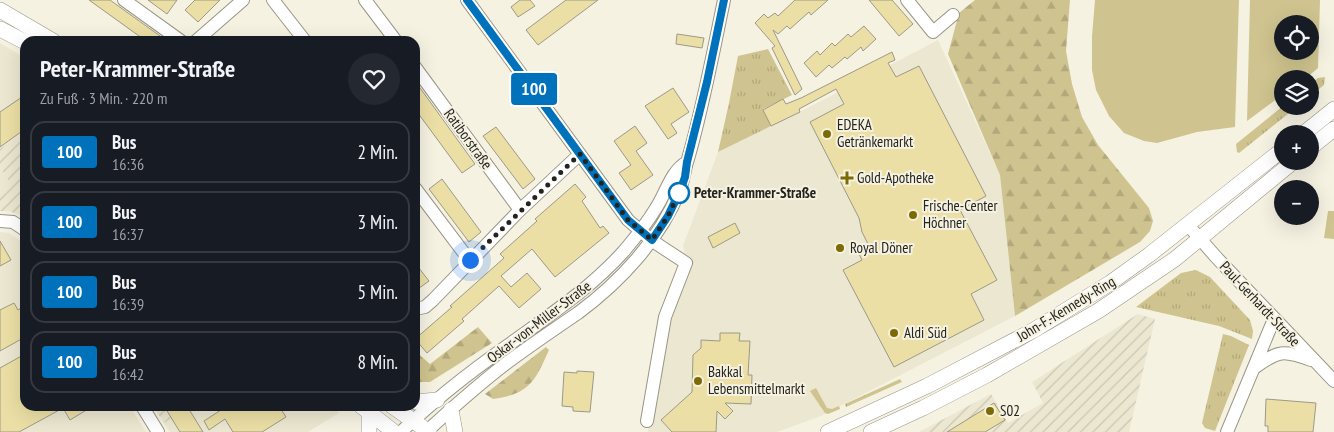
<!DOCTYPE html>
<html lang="de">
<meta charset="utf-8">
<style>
body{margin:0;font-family:"PT Sans Narrow",sans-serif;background:#242831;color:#f1f3f6;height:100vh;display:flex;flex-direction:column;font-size:19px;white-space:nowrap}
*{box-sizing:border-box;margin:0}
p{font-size:16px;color:#9ea1a6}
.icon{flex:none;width:28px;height:28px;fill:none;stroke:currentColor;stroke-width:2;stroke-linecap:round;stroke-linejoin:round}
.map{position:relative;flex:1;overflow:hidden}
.sheet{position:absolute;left:20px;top:36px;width:400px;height:375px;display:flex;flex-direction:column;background:#171b24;border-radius:15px;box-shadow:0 5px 20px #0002}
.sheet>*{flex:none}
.badge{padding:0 10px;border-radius:4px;font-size:18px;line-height:32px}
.controls{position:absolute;left:1274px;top:15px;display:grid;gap:10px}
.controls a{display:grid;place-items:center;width:45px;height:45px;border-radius:50%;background:#171b24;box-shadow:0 5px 20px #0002;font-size:25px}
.you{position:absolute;width:25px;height:25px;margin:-12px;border:4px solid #fff;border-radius:50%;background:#1a73e8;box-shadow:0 0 0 8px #1a73e833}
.map>.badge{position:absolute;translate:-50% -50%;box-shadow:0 0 0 2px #fff}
.round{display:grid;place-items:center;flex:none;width:52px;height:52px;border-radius:26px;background:#242831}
.overview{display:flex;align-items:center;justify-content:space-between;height:85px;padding:0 20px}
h1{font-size:24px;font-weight:600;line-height:38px}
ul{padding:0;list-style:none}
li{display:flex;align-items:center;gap:15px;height:62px;margin:0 10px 8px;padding:0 10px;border:2px solid #363941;border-radius:15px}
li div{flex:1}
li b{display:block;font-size:19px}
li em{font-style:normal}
li .badge{min-width:55px;font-weight:700;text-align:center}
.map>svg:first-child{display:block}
</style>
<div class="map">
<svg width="1334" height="432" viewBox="0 0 1334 432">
<defs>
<pattern id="industrial-furrows" width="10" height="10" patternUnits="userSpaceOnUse" patternTransform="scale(1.25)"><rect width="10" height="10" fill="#ece7d0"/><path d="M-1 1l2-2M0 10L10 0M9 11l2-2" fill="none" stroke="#cac6b2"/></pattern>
<pattern id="grass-tufts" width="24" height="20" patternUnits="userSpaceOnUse" patternTransform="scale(1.25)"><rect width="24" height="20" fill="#cfc48f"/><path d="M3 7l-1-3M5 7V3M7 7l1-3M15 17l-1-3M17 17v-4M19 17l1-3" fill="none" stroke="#b2a87b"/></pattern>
<pattern id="forest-firs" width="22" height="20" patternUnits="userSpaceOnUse" patternTransform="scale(1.25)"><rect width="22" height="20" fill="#cfc48f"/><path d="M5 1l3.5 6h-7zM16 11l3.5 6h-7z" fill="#b2a87b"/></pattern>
</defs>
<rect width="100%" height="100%" fill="#f5f2e2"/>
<path fill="#ece7d0" d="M938,40L1000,175L1015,316L821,416L777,432H648L655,373L687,262L683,246L718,152L800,112Z
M0,43L25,58V133L0,149Z
M0,167L12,184L0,193Z
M0,232L9,233L25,244V406H130L146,432H0Z
M192,406H334L339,413L308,432H170L164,423Z"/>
<path fill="url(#industrial-furrows)" d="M25,133V217L9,211H0V193L11,184L0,167V149Z
M1138,314L1155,319L1129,432H919L991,394L1008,423L1043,403L1032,382Z
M153,406H192L164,423Z"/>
<path fill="url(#grass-tufts)" d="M768,49L792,95L763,109L771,126L718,152L729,103L738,56Z
M1325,77L1324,85L1310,96V84L1318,78Z
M1283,106H1298L1239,153L1237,152L1236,144Z
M1196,270L1210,277L1250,320L1253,331L1252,339L1219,326L1136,307L1181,273Z
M1223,334L1231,336L1249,345L1215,431L1205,428L1202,423Z
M900,379L902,382L846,407L845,404Z
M816,388L827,408L832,409L839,406L840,409L828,414L825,413L810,391Z"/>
<path fill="url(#forest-firs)" d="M975,0H1070L1066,51L1072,84L1082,117L1098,145L1149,208L1153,221L1150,231L1140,242L1015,316L1000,175L948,54L959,13Z
M478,327L492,343L430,382H415V351L430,364Z
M546,347L549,350C535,381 530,394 493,399L485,394Z"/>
<path fill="#cfc48f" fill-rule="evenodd" d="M1095,0H1239L1235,127L1197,132L1157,143L1144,141L1124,133L1109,116L1096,90L1092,70V36Z
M1250,0H1320L1318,68L1305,79H1282V95L1247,121ZM1282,24H1310V51H1282Z
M1328,211H1334V239L1324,238Z"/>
<path fill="#ebdfa5" stroke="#9c998a" d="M89,0H110L167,41H146Z
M148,0H177L167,14Z
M195,0H220L198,22L185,10Z
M520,0H530L535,6L518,17L511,7Z
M566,0H598L538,45L526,30Z
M795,0H828L811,15L809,12L790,29L787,26L778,34L773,30L802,89L795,95L772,48L775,46L755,23L764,14L768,18L775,13L778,16Z
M869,0H892L913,24L899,36Z
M864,26L876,39L863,51L861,47L847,59L845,57L832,68L829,65L816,77L804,63L817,51L820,55L832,43L835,46L848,34L851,37Z
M677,34L704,38L702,48L676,44Z
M892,52L895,60L888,63L896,77L919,66L986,196L960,210L997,280L971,294L984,320L894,367L843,270L862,260L859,254L870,248L862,232L859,218L810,122L844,104L836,89L799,109L800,112L771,126L763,110L783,99L786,104L801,98Z
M415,81L475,164L462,173L415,109Z
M673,88L689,112L671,124L677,133L668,139L645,106Z
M25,95V129L0,147V112Z
M635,126L647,143L636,151L653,175L631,190L619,173L631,165L614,141Z
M496,127L535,179L523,189L483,136Z
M442,179L481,232L469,242L429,189Z
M575,184L586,197L582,201L600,228L603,226L609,233L555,277L532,249L501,276L511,287L527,273L541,289L519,308L499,286L462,319L464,321L427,353L415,339L452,307L450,306L504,258L500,254L537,221L535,219Z
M735,223L740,233L713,248L708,237Z
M0,241L11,260L0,266Z
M415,263L429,281L415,291Z
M14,303L18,310L25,306V337L0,351V310Z
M720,333H740L739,341H750L748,375H752L751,404L725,403L733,411L725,419L717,411L716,432H672L661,420L692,392L693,355L701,348V340L720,341Z
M25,354V406H93L70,420L63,408L19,432H0V368Z
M577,371L594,372L590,412L573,411V407L562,406L564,372L577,373Z
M1266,399L1316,403L1313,432H1268V426H1265Z
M994,403L1005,420L985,432H947Z
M164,406H187L203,432H180Z
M227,406H279L286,417L262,432H233L225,419L209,430L204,421Z"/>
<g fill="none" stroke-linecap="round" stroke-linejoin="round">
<defs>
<path id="minor" d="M124,0L181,41
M273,0L305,41
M365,0L396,41
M467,0L628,220L651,240L686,263L665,317L647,421
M907,0L933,32L953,15
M196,41L243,0
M415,67L520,210
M415,188L470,261
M0,221L13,222L25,230
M1188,225L1216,257L1334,381
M415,309L425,307L433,300L520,210L580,154
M1254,368C1279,350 1283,350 1311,360
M142,406L158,432
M401,432C433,401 470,372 507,346C548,316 590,289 624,251C635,238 647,223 656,208C666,193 671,171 687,162
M426,432C451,409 477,386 504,365C528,347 553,330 578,313C620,282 659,240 679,192C684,181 684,170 688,159C703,107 713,53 724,0
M1227,432L1274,319"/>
<path id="major" d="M0,10L53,41
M0,29L25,42
M1303,134L1334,109
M1310,148L1334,129
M415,402L437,400
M361,406L394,432
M392,406L429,432
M451,410L455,432
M369,432V414
M828,432L927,386L1034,330L1110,283L1149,255L1282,150
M871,432L923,408L987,375L1098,311L1175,259L1294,161"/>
</defs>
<use href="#minor" stroke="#999687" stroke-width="14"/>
<use href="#major" stroke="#999687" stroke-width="16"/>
<use href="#minor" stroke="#fff" stroke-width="12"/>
<use href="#major" stroke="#fff" stroke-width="15"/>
</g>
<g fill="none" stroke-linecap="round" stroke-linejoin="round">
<defs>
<path id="line" d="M467,0L628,220L652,240L668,216L680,191L685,177L687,162L707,82L724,0"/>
</defs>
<use href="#line" stroke="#fff" stroke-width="11"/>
<use href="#line" stroke="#0072bc" stroke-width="8"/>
<path stroke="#24231d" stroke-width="5" stroke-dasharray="0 9" d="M470,260L580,154L628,220L652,240L668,216L680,191L679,193"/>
</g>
<g fill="#7c6b04" stroke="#f5f2e2" stroke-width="2">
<circle cx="827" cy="134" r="5"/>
<path d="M844.5 170.5h5v5h5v5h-5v5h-5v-5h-5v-5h5z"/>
<circle cx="913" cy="215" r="5"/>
<circle cx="840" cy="248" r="5"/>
<circle cx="894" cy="333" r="5"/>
<circle cx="698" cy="381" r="5"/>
<circle cx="990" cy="411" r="5"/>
</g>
<circle fill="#fff" stroke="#0072bc" stroke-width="2.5" cx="679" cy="193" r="10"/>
<g text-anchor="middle" stroke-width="4" stroke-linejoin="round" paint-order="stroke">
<g font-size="15" fill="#24231d" stroke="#f5f2e2" text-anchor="start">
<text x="837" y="130">EDEKA<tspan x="837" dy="17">Getränkemarkt</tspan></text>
<text x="857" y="183">Gold-Apotheke</text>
<text x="923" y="211">Frische-Center<tspan x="923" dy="17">Höchner</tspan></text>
<text x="850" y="253">Royal Döner</text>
<text x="904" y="338">Aldi Süd</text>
<text x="708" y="377">Bakkal<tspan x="708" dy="17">Lebensmittelmarkt</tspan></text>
<text x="1000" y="416">S02</text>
</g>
<g font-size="15" fill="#24231d" stroke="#f5f2e2">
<text transform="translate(468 139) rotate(54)" y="5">Ratiborstraße</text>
<text transform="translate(1260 304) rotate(47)" y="5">Paul-Gerhardt-Straße</text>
<text transform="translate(1066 309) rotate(-31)" y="5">John-F.-Kennedy-Ring</text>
<text transform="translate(539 322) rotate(-37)" y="5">Oskar-von-Miller-Straße</text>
</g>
<g font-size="15" font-weight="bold" fill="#24231d" stroke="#f5f2e2" text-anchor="start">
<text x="694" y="198">Peter-Krammer-Straße</text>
</g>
</g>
</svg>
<div class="controls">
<a><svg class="icon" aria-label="locate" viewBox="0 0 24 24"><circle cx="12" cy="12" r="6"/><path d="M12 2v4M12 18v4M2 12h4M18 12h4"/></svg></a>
<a><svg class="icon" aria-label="layers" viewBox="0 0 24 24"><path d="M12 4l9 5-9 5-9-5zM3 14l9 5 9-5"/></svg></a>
<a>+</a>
<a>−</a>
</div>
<div class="you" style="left:470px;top:260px"></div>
<b class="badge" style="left:534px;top:89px;background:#0072bc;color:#fff">100</b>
<section class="sheet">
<div class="overview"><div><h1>Peter-Krammer-Straße</h1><p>Zu Fuß · 3 Min. · 220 m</p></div><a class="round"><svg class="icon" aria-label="heart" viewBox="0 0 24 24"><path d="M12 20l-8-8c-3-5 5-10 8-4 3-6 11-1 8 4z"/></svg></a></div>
<ul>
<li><span class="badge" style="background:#0072bc;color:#fff">100</span><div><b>Bus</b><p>16:36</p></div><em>2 Min.</em></li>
<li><span class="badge" style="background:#0072bc;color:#fff">100</span><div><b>Bus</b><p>16:37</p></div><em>3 Min.</em></li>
<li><span class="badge" style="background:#0072bc;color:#fff">100</span><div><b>Bus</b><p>16:39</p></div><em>5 Min.</em></li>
<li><span class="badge" style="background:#0072bc;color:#fff">100</span><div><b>Bus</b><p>16:42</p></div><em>8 Min.</em></li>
</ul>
</section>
</div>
